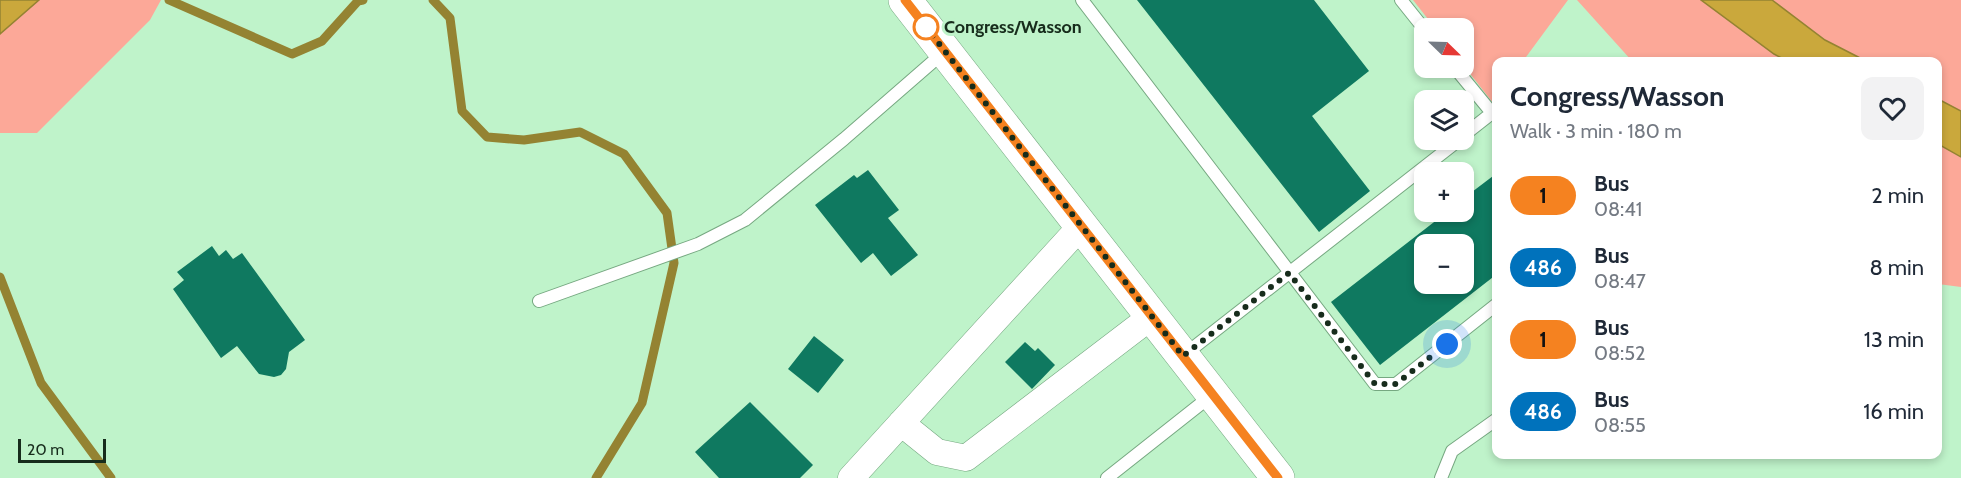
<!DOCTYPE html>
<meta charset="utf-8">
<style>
body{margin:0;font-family:Cabin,sans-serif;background:#f2f2f3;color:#1f2937;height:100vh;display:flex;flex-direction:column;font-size:22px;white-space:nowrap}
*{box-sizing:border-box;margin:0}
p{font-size:20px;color:#747a83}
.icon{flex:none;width:33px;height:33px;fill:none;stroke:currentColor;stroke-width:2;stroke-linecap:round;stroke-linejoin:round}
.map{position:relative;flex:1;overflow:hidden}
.panel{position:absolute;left:1492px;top:57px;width:450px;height:402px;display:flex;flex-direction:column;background:#fff;border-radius:12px;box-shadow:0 3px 9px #0003}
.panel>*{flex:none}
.badge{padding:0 12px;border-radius:20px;font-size:21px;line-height:39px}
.needle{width:39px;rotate:113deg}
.tools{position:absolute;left:1414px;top:18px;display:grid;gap:12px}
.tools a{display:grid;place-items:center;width:60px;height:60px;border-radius:12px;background:#fff;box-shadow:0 3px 9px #0003;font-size:30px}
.scale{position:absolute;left:18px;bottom:15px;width:88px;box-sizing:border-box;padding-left:6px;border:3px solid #172c1c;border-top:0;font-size:16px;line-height:21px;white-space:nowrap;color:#172c1c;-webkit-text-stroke:4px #bff3ca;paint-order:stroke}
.you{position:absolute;width:30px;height:30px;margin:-15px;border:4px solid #fff;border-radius:50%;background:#1a73e8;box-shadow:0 0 0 9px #1a73e833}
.map>.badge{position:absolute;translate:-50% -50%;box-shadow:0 0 0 3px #fff}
.round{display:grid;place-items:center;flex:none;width:63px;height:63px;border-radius:12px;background:#f2f2f3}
.headline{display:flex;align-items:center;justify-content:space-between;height:102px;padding:0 18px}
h1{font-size:28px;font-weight:800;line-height:45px}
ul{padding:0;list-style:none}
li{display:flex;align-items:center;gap:18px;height:72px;padding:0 18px}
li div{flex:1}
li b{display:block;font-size:22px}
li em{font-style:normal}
li .badge{min-width:66px;font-weight:700;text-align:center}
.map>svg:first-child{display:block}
</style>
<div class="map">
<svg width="1961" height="478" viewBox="0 0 1961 478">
<rect width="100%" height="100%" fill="#bff3ca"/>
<path fill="#fca898" d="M0,0H161L150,20L37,133H0Z
M1413,0H1568L1523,61L1497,62V98L1493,103L1464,66V28H1435Z
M1577,0H1961V287L1938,284V62L1632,61Z"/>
<path fill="#caa83c" stroke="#948332" stroke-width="1.5" d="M0,0H39L0,34Z
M1701,0H1772L1825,40L1866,61H1787L1774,54Z
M1938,99L1961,111V157L1938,144Z"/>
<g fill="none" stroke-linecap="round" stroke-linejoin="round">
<path stroke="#948332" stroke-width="9" d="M169,0L292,54L322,41L358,1L363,0
M433,0L450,18L462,111L487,137L524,140L580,132L624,154L667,213L674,263L642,403L596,478
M0,277L41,383L111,478"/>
</g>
<path fill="#0f7960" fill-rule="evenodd" d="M1137,0H1314L1369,71L1312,116L1370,191L1319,232Z
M868,170L899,210L888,218L918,255L891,276L873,253L861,263L815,205L854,175L857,178Z
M1497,173V274L1380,365L1331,302L1447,212H1464V198ZM1425,244H1464V284H1425Z
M212,246L219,256L226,250L233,259L242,253L305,340L289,352L286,369L281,375L274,377L259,374L237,346L221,358L173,289L184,280L177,272Z
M814,336L844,360L818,393L788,369Z
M1025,342L1035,351L1038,348L1055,365L1032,389L1005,362Z
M750,402L813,465L800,478H719L695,452Z"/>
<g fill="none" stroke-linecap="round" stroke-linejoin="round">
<defs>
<path id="lane" d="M1082,0L1375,384H1396L1497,304
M1401,0L1425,30
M1455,68L1492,113L1464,135
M539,301L698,244L745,220L844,139L944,52
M1184,355L1459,140
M1107,478L1212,395
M1441,478L1452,451L1497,419"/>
<path id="street" d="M901,423L937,452L966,458L1152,316
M851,478L1081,226"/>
<path id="primary" d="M905,0L1278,478"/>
</defs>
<use href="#lane" stroke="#76a881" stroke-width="14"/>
<use href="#street" stroke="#76a881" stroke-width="27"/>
<use href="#primary" stroke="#76a881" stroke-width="34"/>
<use href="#lane" stroke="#fff" stroke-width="12"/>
<use href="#street" stroke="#fff" stroke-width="26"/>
<use href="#primary" stroke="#fff" stroke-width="33"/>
</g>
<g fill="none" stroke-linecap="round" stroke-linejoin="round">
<defs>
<path id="line" d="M905,0L1278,478"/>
</defs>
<use href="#line" stroke="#fff" stroke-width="14"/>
<use href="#line" stroke="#f58220" stroke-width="9"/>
<path stroke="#172c1c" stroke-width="6" stroke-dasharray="0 10.8" d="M926,27L1183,356L1289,273L1375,384H1396L1447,344"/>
</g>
<circle fill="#fff" stroke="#f58220" stroke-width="3" cx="926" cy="27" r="12"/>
<g text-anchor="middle" stroke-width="6" stroke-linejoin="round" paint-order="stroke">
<g font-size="18" font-weight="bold" fill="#172c1c" stroke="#bff3ca" text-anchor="start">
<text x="944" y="33">Congress/Wasson</text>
</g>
</g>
</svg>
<div class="tools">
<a><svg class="needle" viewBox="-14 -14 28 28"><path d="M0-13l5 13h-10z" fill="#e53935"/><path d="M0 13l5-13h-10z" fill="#747a83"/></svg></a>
<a><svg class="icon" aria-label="layers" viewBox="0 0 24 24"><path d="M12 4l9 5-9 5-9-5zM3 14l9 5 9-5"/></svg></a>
<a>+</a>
<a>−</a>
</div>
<div class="scale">20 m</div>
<div class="you" style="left:1447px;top:344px"></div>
<section class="panel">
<div class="headline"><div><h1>Congress/Wasson</h1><p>Walk · 3 min · 180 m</p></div><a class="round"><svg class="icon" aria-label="heart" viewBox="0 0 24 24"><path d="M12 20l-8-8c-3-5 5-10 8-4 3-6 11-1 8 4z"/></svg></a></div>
<ul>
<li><span class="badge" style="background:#f58220;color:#111">1</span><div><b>Bus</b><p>08:41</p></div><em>2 min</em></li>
<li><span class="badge" style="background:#0072bc;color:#fff">486</span><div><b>Bus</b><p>08:47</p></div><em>8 min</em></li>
<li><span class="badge" style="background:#f58220;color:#111">1</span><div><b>Bus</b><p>08:52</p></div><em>13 min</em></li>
<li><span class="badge" style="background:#0072bc;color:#fff">486</span><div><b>Bus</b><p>08:55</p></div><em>16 min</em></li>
</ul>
</section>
</div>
